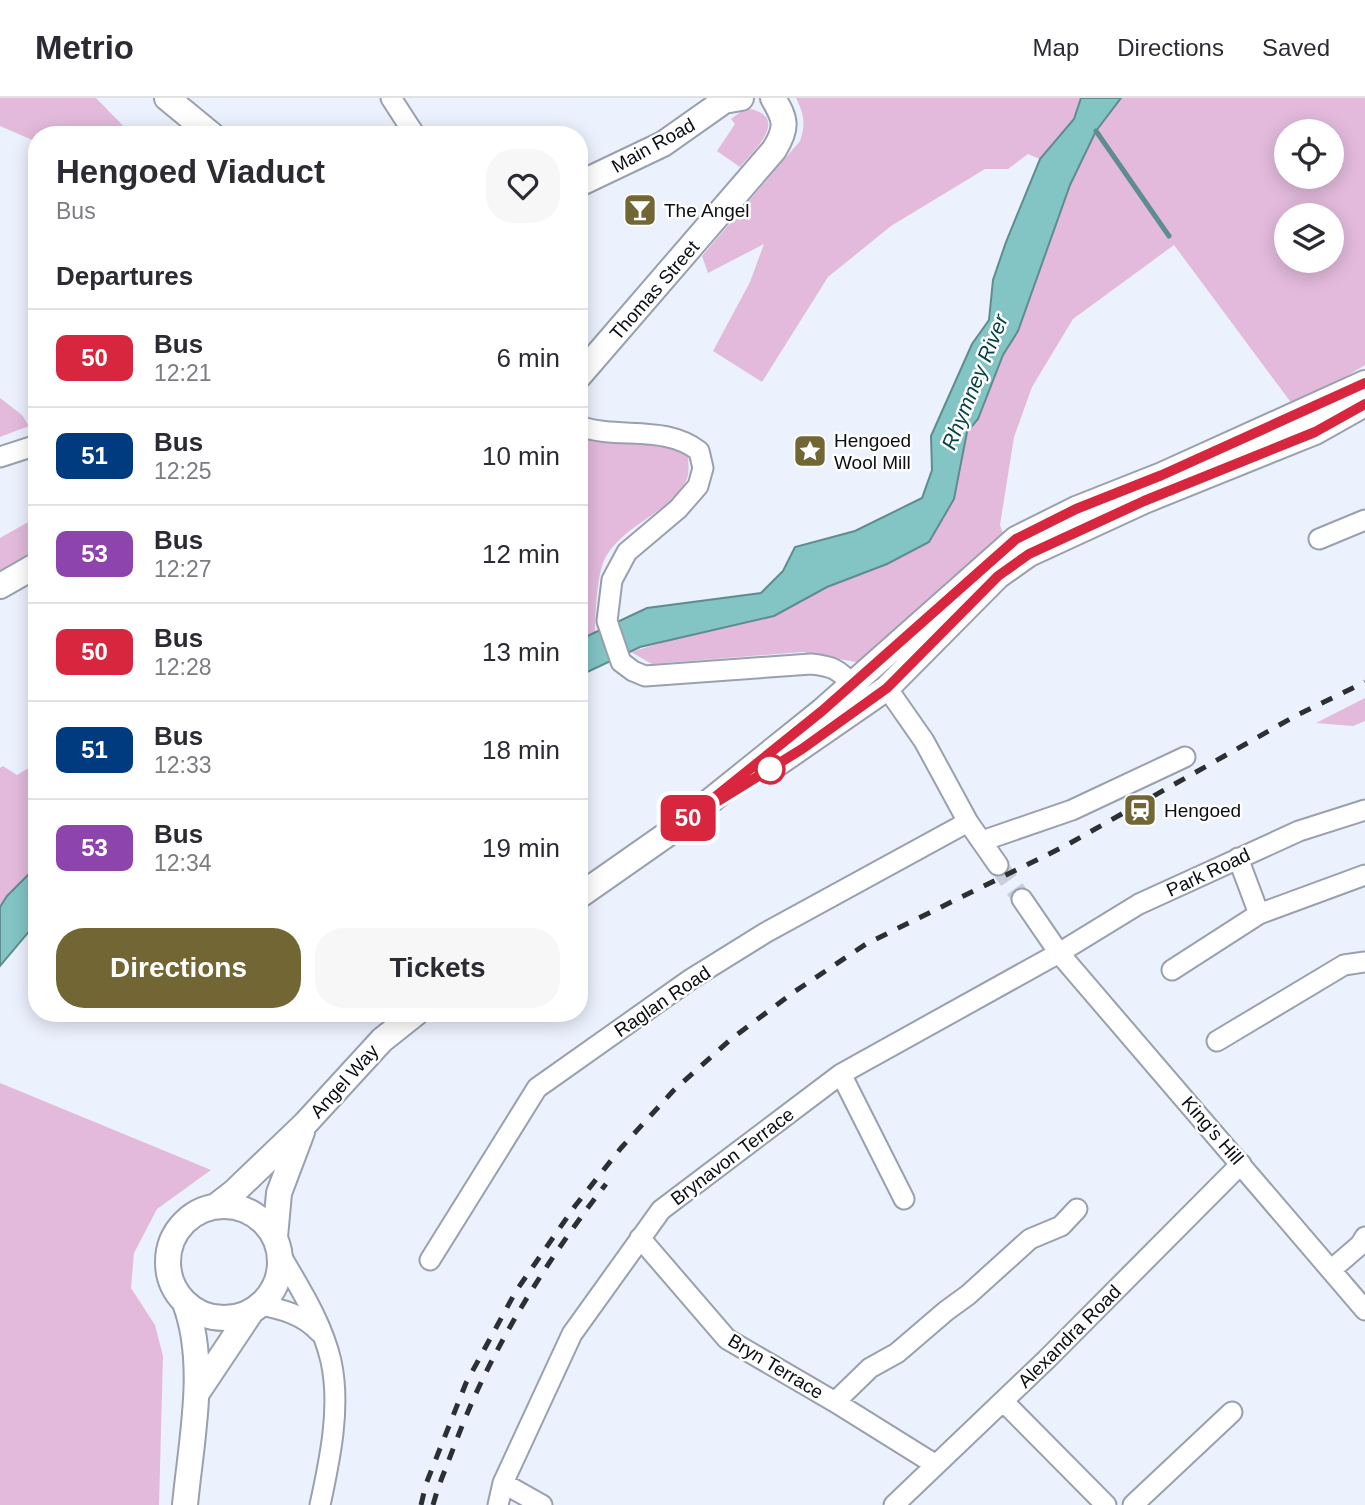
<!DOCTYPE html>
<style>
body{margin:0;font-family:Arial,sans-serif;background:#f7f7f7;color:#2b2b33;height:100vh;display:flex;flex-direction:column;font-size:26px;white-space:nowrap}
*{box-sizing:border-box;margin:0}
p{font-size:23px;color:#7c7c81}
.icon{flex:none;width:38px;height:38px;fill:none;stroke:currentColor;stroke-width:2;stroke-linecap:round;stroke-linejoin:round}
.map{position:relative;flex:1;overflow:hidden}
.panel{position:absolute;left:28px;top:28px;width:560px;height:896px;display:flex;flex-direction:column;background:#fff;border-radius:28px;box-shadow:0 4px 18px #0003}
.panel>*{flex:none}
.badge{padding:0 14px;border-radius:10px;font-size:24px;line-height:46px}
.tools{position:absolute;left:1274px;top:21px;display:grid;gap:14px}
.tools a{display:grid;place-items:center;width:70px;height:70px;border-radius:50%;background:#fff;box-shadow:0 4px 18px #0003;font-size:35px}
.map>.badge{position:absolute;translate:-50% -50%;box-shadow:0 0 0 4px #fff}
h2{padding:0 28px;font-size:26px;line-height:63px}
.round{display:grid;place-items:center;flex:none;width:74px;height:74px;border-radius:28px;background:#f7f7f7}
.head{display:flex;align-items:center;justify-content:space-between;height:119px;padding:0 28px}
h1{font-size:33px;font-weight:800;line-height:52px}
.cta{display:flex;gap:14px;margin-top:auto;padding:14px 28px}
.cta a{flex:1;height:80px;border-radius:28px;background:#726734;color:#fff;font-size:28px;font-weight:800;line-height:80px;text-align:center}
.cta a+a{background:#f7f7f7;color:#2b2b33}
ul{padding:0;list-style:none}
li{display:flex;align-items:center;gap:21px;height:98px;padding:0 28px;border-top:2px solid #e1e1e2}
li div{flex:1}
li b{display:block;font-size:26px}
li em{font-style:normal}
li .badge{min-width:77px;font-weight:700;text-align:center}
header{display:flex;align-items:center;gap:42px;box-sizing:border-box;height:98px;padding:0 35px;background:#fff;border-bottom:2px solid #e1e1e2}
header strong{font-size:33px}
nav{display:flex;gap:38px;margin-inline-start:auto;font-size:24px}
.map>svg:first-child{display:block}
</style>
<header>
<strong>Metrio</strong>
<nav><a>Map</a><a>Directions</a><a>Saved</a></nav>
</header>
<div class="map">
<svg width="1365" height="1407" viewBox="0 0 1365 1407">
<rect width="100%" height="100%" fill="#ebf1fd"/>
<path fill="#e3badc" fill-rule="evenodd" d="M0,0H96L132,37H37V44L0,28Z
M796,0H1081L1074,20L1040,61L1028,56L1008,71H985L891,128L828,179L762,284L713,253L750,184L764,146L708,175L702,158L800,43C806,26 804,16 796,0Z
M1121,0H1365V267L1295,310L1174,147L1073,221L1032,289L1014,339L1000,427L1005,441L940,490L908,526L866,566L803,554L652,566L631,554L690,536L774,518L827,489L887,466L954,401L967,334L978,321L1003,257L1018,233L1070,87L1096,33ZM1286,33H1332V79H1286ZM1286,117H1332V163H1286Z
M751,11C790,21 753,53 740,69L717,53L735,26L731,21L743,12Z
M0,300L22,317L29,328L0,339Z
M579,337L676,347L688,356C688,364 690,376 686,383C671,415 618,428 603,465C597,481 595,517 595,535L579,542Z
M37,419V457L0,477V440Z
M1365,600V623L1353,628L1316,625Z
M37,665V768L7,797L0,809V670L3,668L17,677Z
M0,985L211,1072L157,1111L134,1155L131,1190L155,1227L163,1258L159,1407H0Z"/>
<path fill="#83c4c5" stroke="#5f8d8f" stroke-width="2" d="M1081,0H1121L1096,33L1070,87L1018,233L1003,257L978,321L967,334L954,401L929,444L887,466L827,489L774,518L640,549L579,578V542L647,510L761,495L783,473L795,449L855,433L922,400L932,372L931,338L972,246L989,222L993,182L1006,144L1040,61L1074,21Z
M37,768V824L0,868V809L7,798Z"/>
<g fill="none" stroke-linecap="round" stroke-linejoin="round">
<path stroke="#5f8d8f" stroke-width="5" d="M1096,33L1169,138"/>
<path stroke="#c9cfda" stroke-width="19" stroke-dasharray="19 10" stroke-linecap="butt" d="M998,767L1022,801"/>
<defs>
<path id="minor" d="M391,0L415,37
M579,328C619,342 664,326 699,353L703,370L698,388L678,411L627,454L612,482L607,523L621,564L633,573L645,578L811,566C832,568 838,571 853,587
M0,359L37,347
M1319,441L1365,422
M887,590L924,643L968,724L998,767
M982,743L1072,712L1185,659
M1238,760L1259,816
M1022,801L1059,855L1365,1212
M1172,872L1259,816L1365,777
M1217,943L1344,867L1365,864
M841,976L904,1101
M640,1140L727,1241L835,1304L936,1367
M280,1156C299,1189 322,1224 331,1263C341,1309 330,1361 320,1407
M430,1162L537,990L691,881L765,835L968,724
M1331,1172L1360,1147L1365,1139
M260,1207C282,1211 304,1217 319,1234
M1003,1303L1106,1407
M835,1304L870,1270L897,1255L946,1213L968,1197L1030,1141L1061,1128L1077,1111
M503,1385L542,1407
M498,1407L503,1385L572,1236L661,1112L841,976L1059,855L1139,806L1299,733L1365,712
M894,1407L1047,1261L1241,1066
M1133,1407L1232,1314"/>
<path id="major" d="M167,0L212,37
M579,86L663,46L724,3L741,0
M579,278L774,52C788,29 786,22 773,0
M0,488L37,467
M777,666L887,590L998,478L1029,456L1144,403L1315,334L1365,306
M579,798L679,728L822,613L1016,441L1076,411L1162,377L1365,285
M168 1164a56 56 0 1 1 112 0a56 56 0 1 1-112 0Z
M216,1108L234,1094L305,1026L382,942L416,915
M275,1139L279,1095L302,1034
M185,1205C208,1266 191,1343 185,1407
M197,1295L251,1214"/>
</defs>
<use href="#minor" stroke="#99a0ae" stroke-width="23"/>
<use href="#major" stroke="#99a0ae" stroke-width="28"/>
<use href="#minor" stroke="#fff" stroke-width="19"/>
<use href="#major" stroke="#fff" stroke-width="24"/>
<path stroke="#2c2f34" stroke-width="5" stroke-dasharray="12 12" stroke-linecap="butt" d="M421,1407L426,1386L466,1285L516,1193L575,1108L621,1050L673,993L731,941L794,894L866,846L1065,748L1297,617L1365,584
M433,1407L438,1390C451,1357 463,1323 478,1291C512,1218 557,1149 606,1086"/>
</g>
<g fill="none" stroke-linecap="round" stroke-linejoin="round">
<defs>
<path id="line" d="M1365,285L1162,377L1076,411L1016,441L822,613L684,724L802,651L887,590L998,478L1029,456L1144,403L1315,334L1365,306"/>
</defs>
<use href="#line" stroke="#fff" stroke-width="16"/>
<use href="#line" stroke="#d7263d" stroke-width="10"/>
</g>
<defs>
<symbol id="bar-square" viewBox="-11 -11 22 22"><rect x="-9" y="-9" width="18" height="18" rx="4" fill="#726734" stroke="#fff"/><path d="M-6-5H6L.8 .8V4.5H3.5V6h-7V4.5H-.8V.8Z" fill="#fff"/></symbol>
<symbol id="sight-square" viewBox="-11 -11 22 22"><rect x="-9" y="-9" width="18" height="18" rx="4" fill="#726734" stroke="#fff"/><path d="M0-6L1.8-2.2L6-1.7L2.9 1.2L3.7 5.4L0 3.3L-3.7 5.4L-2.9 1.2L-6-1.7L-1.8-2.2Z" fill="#fff"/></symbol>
<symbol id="station-square" viewBox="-11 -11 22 22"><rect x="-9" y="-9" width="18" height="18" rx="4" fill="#726734" stroke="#fff"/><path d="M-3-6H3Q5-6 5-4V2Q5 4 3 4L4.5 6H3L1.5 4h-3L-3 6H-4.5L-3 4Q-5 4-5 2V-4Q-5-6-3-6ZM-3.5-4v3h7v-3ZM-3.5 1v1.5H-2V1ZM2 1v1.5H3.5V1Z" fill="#fff"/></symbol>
</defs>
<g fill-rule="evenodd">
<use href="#bar-square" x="621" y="93" width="38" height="38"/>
<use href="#sight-square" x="791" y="334" width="38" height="38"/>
<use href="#station-square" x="1121" y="693" width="38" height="38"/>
</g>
<circle fill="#fff" stroke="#d7263d" stroke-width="3.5" cx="770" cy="671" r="14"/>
<g text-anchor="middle" stroke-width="5" stroke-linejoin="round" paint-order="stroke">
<g font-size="19" fill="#0b0e12" stroke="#fff">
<text transform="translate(653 47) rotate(-29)" y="7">Main Road</text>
<text transform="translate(654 192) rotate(-49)" y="7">Thomas Street</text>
<text transform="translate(1208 774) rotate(-25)" y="7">Park Road</text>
<text transform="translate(662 903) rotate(-34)" y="7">Raglan Road</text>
<text transform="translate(344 983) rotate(-48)" y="7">Angel Way</text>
<text transform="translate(1213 1032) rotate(49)" y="7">King's Hill</text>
<text transform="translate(732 1058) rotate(-37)" y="7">Brynavon Terrace</text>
<text transform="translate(1069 1238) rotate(-45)" y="7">Alexandra Road</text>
<text transform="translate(776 1268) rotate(31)" y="7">Bryn Terrace</text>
</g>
<g font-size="19" fill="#0b0e12" stroke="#fff" text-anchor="start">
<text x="664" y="119">The Angel</text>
<text x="834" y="349">Hengoed<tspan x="834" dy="22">Wool Mill</tspan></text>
<text x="1164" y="719">Hengoed</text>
</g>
<g font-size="21" font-style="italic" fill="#044345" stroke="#fff">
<text transform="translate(975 284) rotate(-68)" y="7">Rhymney River</text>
</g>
</g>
</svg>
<div class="tools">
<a><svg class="icon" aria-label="locate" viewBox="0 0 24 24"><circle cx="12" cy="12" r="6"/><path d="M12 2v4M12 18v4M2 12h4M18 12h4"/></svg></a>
<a><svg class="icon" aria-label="layers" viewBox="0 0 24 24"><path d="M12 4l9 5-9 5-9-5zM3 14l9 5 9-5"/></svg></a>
</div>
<b class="badge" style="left:688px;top:720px;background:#d7263d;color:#fff">50</b>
<section class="panel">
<div class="head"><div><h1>Hengoed Viaduct</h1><p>Bus</p></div><a class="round"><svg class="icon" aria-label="heart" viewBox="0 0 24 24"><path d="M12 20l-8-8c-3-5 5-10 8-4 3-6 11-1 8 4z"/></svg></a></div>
<h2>Departures</h2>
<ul>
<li><span class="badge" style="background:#d7263d;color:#fff">50</span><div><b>Bus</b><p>12:21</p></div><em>6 min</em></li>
<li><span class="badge" style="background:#003b80;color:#fff">51</span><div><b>Bus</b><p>12:25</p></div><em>10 min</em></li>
<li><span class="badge" style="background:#8e44ad;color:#fff">53</span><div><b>Bus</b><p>12:27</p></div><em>12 min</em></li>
<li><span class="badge" style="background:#d7263d;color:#fff">50</span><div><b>Bus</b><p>12:28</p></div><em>13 min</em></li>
<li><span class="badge" style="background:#003b80;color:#fff">51</span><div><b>Bus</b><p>12:33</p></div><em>18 min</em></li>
<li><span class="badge" style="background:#8e44ad;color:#fff">53</span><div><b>Bus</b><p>12:34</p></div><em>19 min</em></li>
</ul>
<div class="cta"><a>Directions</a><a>Tickets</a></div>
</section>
</div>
